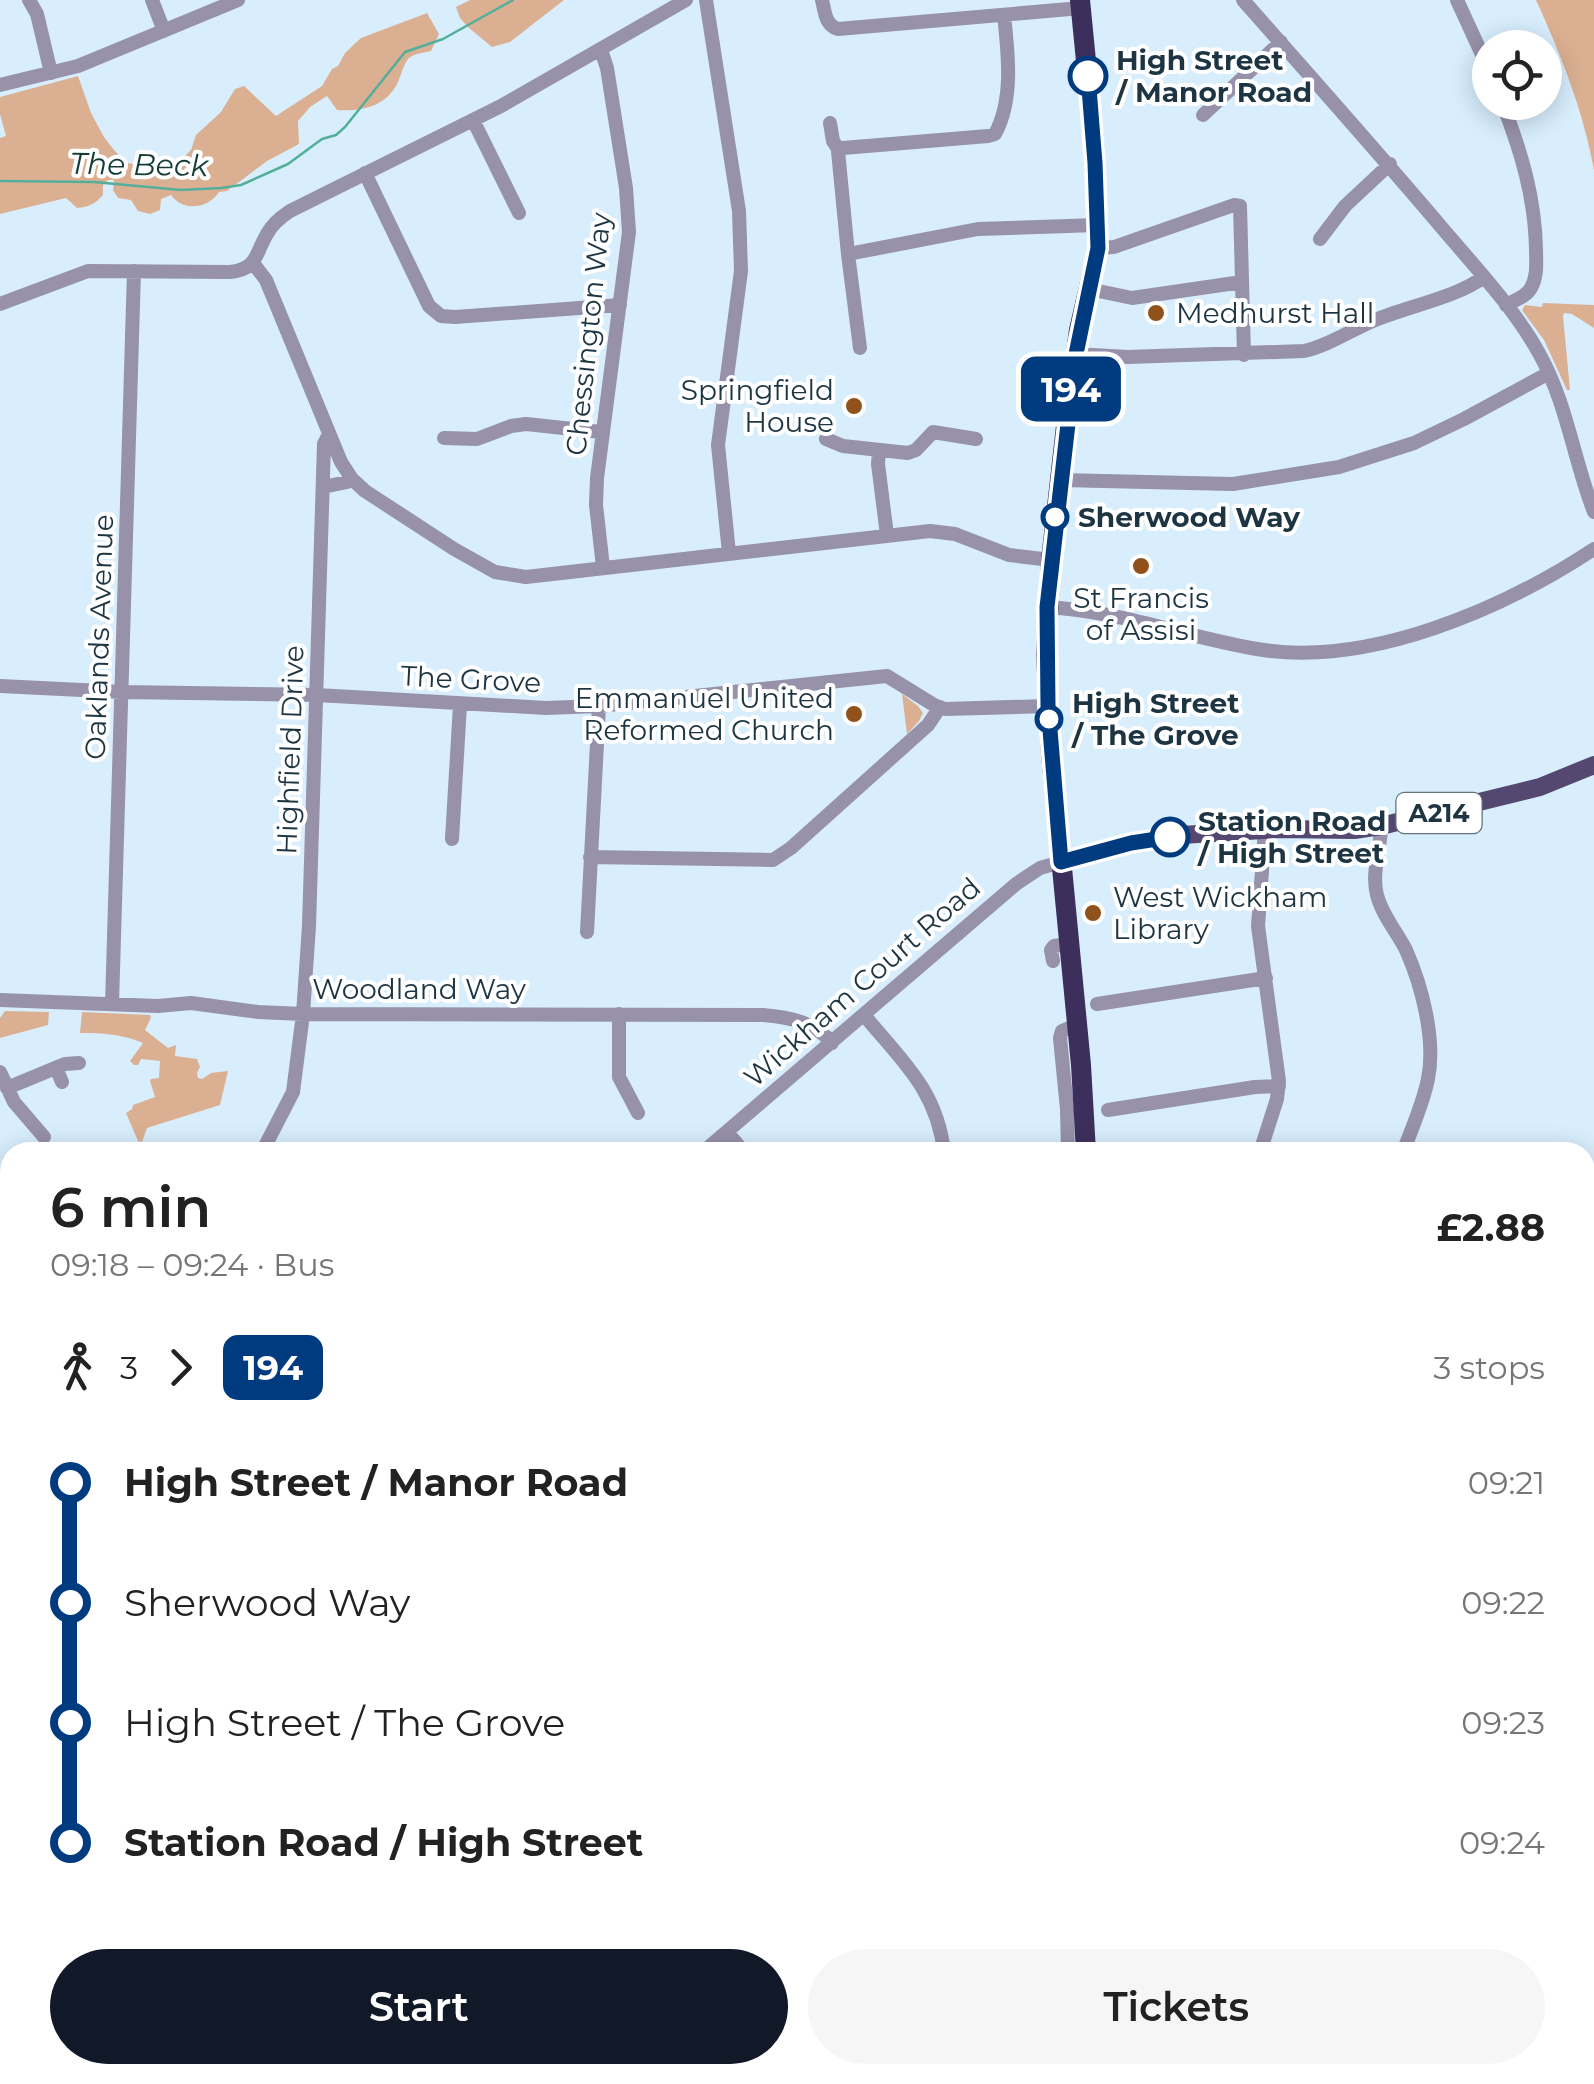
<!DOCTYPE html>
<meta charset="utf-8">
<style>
body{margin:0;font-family:Montserrat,sans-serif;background:#f6f6f6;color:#222;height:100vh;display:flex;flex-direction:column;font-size:38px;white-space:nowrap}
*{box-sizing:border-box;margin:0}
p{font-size:32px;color:#767676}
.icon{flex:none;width:55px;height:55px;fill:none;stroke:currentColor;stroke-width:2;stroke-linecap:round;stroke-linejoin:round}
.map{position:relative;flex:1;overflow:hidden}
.drawer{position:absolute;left:0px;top:1142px;width:1595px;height:942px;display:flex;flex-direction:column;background:#fff;border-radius:30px 30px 0 0;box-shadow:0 5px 25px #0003}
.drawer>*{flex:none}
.badge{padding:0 20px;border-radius:15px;font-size:35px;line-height:65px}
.tools{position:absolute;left:1472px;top:30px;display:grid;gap:20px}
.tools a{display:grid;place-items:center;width:90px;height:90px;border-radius:50%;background:#fff;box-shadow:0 5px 25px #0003;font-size:50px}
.map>.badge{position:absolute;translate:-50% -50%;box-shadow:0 0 0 5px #fff}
.legs{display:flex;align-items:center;gap:15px;height:110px;padding:0 50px;font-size:32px}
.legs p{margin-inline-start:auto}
.overview{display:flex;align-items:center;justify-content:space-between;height:170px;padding:0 50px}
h1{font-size:55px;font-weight:600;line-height:75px}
.button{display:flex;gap:20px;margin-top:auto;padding:20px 50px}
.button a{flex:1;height:115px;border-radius:60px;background:#111827;color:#fff;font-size:40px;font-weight:600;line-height:115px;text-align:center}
.button a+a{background:#f6f6f6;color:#222}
ul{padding:0 50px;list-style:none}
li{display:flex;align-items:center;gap:35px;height:120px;font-size:38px}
li i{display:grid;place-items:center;width:15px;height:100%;margin:0 12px;background:currentColor}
li i::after{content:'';width:25px;height:25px;margin:-12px;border:8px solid;border-radius:50%;background:#fff}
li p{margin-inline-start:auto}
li:first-child i{background:linear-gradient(#0000 50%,currentColor 0)}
li:last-child i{background:linear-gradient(currentColor 50%,#0000 0)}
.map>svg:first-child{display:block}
</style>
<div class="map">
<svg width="1594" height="2084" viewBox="0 0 1594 2084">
<rect width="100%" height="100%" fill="#d8eefd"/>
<path fill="#dbb092" d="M470,0H564L510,42L492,47L469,28L460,18L456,7Z
M1536,0H1594V170C1583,110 1561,55 1536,0Z
M427,13L439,34L431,51C424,53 414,53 408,59C404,64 401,75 398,82C387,106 362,112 337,110L327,96L310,107L298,121L299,144L267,161L227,191L219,192C208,209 183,212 171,195L161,199L160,210L150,214L138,211L131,200L118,198L113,190L114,180H108L103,185V195C95,204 89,207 77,208L66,198L0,214V138L6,136L0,114V97L78,76L91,113L104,137L114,150L127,163L151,167L173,164L183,158L191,150L196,135L221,112L235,89L244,86L276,116L322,86L332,69L338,66L345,53L361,38Z
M1543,303L1594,305V328L1572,314L1564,313L1563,316L1570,390H1567L1544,340L1522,310L1525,305L1542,307Z
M902,694L918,706L923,713L919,721L907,734Z
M5,1011L49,1012L48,1025L0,1038V1018Z
M82,1012L150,1015L151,1018L145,1030L168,1048L176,1045L175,1056L197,1059L200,1067L197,1073L198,1078L202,1079L211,1073L228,1071L220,1105L147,1128L142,1142L138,1141L126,1113L132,1109L133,1105L155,1097L150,1081L151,1079L159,1078L160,1061L141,1059L138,1065H134L130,1061L143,1043C122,1034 103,1033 80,1033Z
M0,1172L3,1176L10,1179V1896L0,1886Z"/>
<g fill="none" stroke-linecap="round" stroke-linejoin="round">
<path stroke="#53af9a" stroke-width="2.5" d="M0,181L94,182L181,190L221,188L241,185L288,164L322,139L336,135L345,127L405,52L443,39L513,0
M443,2075L462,2084"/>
<path stroke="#9791a9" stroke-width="14" d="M29,0L37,14L51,73
M152,0L164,31
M706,0L739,211L741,271L718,445L729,553
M822,0C825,12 825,25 838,29L1081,8
M1243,0C1310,76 1377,151 1443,229C1476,268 1515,309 1540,355C1567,404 1574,461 1594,512
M1457,0L1490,72
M601,50L607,68L626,188L629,232L597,478L596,505L603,567
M0,85L78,66L238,0
M1502,102C1521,151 1535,197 1536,249C1536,261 1538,276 1531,288C1526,297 1515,300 1506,305
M1203,115L1281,42
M473,120L519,213
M830,123L833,141L839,150
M365,173L429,306L441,316L455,317L620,305
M1320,239L1345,206L1390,164
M1098,248L1114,247L1234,205L1240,206L1244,355
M848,254L978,229L1097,225
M253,263L266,280L341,462L352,479L365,491L454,549L495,572L526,577L930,531L955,534L1009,555L1051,560
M1089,289L1132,298L1242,282
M0,304L88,271L230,272C258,269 255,254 267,234C272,224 281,217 290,211L501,106L686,0
M860,348L848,254L838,151L843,148L988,136L995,134C1014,99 1008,53 1004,15
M1075,354L1128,357L1304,351C1328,346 1351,330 1375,320C1409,306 1455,298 1484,277
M444,438L477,439L511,426L526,424L601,432
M826,439L843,446L908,453L916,450L933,432L976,439
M879,450L878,464L887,535
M1060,480L1233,484L1339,467L1414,443L1464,419L1549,373
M323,487L347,482L352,479
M1047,607C1119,611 1186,637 1257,649C1368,668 1503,609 1594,549
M0,686L122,692L317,695L546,708L599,706L887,676L934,705L945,709L1048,706
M1381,826C1381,849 1371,873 1377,895C1382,915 1397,932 1406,950C1422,986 1436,1040 1428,1079C1423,1104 1412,1128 1403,1152
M452,839L460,705
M590,857L773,860L791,848L928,725L940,707
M587,932L599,706
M1053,961L1051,950L1054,946L1069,944
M0,1000L158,1006L191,1003L258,1012L303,1014L763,1015C788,1017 815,1022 832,1043
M112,1004L134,271
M1097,1004L1266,978
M619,1014V1077L638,1113
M864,1015C902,1061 937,1090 944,1152
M56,1068L62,1082
M0,1072L14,1102L44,1137
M7,1088L65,1064L79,1063
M1108,1110L1255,1087L1279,1086
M727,1132L744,1152
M262,1152L293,1092L303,1014L309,926L324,444L329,434
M703,1152L1016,884L1040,868L1061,862
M1068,1152L1067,1109L1060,1038L1062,1031L1077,1025
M1260,1152L1277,1099L1279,1081L1258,926L1265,829
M1585,1199L1594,1179
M230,2075L245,2084
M685,2075L694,2082V2084
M114,2084L120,2075
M1069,2084L1074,2075
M1292,2084H1293"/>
<path stroke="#544871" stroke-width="18" d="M1061,862L1131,843L1182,835L1278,829L1354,830L1381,826L1540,787L1594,765
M0,1915L10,1925
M188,2075L203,2084"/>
<path stroke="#3d2f5c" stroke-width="20" d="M1080,0L1094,142L1098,248L1079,330L1068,408L1051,560L1046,654L1051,754L1081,1065L1086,1152
M819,2084L822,2075"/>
</g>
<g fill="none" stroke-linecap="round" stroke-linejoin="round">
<defs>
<path id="line-1" d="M1088,76L1095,163L1098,248L1076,354L1047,607L1048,706L1061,862L1131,843L1170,837"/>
</defs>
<use href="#line-1" stroke="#fff" stroke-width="22"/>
<use href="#line-1" stroke="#003b80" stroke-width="15"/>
</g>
<g fill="#fff" stroke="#003b80" stroke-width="5">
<circle cx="1088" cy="76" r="18"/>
<circle cx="1055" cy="517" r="12"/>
<circle cx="1049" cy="719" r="12"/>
<circle cx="1170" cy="837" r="18"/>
</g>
<g fill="#91511a" stroke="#fff" stroke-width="4">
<circle cx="1156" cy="313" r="10"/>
<circle cx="854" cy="406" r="10"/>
<circle cx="1141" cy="566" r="10"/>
<circle cx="854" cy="714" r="10"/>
<circle cx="1093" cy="913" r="10"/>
</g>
<g text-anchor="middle" stroke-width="8" stroke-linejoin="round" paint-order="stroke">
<rect fill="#fff" stroke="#61727b" stroke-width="2.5" x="1396.5" y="793" width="85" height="40" rx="8"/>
<g font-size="25" font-weight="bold" fill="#1d3543">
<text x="1439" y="822">A214</text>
</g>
<g font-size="28" font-weight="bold" fill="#1d3543" stroke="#fff" text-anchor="start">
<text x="1116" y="70">High Street<tspan x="1116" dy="32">/ Manor Road</tspan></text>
<text x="1078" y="527">Sherwood Way</text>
<text x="1072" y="713">High Street<tspan x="1072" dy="32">/ The Grove</tspan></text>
<text x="1198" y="831">Station Road<tspan x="1198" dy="32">/ High Street</tspan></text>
</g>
<g font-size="28" fill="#1d3543" stroke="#fff" text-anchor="start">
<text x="1176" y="323">Medhurst Hall</text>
<text x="834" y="400" text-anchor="end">Springfield<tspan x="834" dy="32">House</tspan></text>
<text x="1141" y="608" text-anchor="middle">St Francis<tspan x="1141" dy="32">of Assisi</tspan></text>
<text x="834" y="708" text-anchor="end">Emmanuel United<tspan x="834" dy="32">Reformed Church</tspan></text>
<text x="1113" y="907">West Wickham<tspan x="1113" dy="32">Library</tspan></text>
</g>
<g font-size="28" fill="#1d3543" stroke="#fff">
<text transform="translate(588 334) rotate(-84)" y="10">Chessington Way</text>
<text transform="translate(99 637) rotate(-88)" y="10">Oaklands Avenue</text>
<text transform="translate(471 679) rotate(3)" y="10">The Grove</text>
<text transform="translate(290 750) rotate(-88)" y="10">Highfield Drive</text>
<text transform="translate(862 982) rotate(-41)" y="10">Wickham Court Road</text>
<text x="419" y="999">Woodland Way</text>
</g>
<g font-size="30" font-style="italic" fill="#123c33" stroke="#fff">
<text transform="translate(139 165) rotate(1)" y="10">The Beck</text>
</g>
</g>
</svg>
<div class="tools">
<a><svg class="icon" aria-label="locate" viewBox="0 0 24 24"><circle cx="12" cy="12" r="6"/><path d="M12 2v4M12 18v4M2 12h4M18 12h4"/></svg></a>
</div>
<b class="badge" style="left:1071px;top:389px;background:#003b80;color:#fff">194</b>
<section class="drawer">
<div class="overview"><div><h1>6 min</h1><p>09:18 – 09:24 · Bus</p></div><b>£2.88</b></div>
<div class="legs"><svg class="icon" aria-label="walk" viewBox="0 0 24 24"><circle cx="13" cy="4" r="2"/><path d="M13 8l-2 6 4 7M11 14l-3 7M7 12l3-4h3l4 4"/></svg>3<svg class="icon" aria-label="forward" viewBox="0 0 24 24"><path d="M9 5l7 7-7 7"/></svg><b class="badge" style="background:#003b80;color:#fff">194</b><p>3 stops</p></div>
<ul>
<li><i style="color:#003b80"></i><b>High Street / Manor Road</b><p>09:21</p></li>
<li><i style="color:#003b80"></i><span>Sherwood Way</span><p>09:22</p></li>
<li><i style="color:#003b80"></i><span>High Street / The Grove</span><p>09:23</p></li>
<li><i style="color:#003b80"></i><b>Station Road / High Street</b><p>09:24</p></li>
</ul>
<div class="button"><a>Start</a><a>Tickets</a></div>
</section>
</div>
